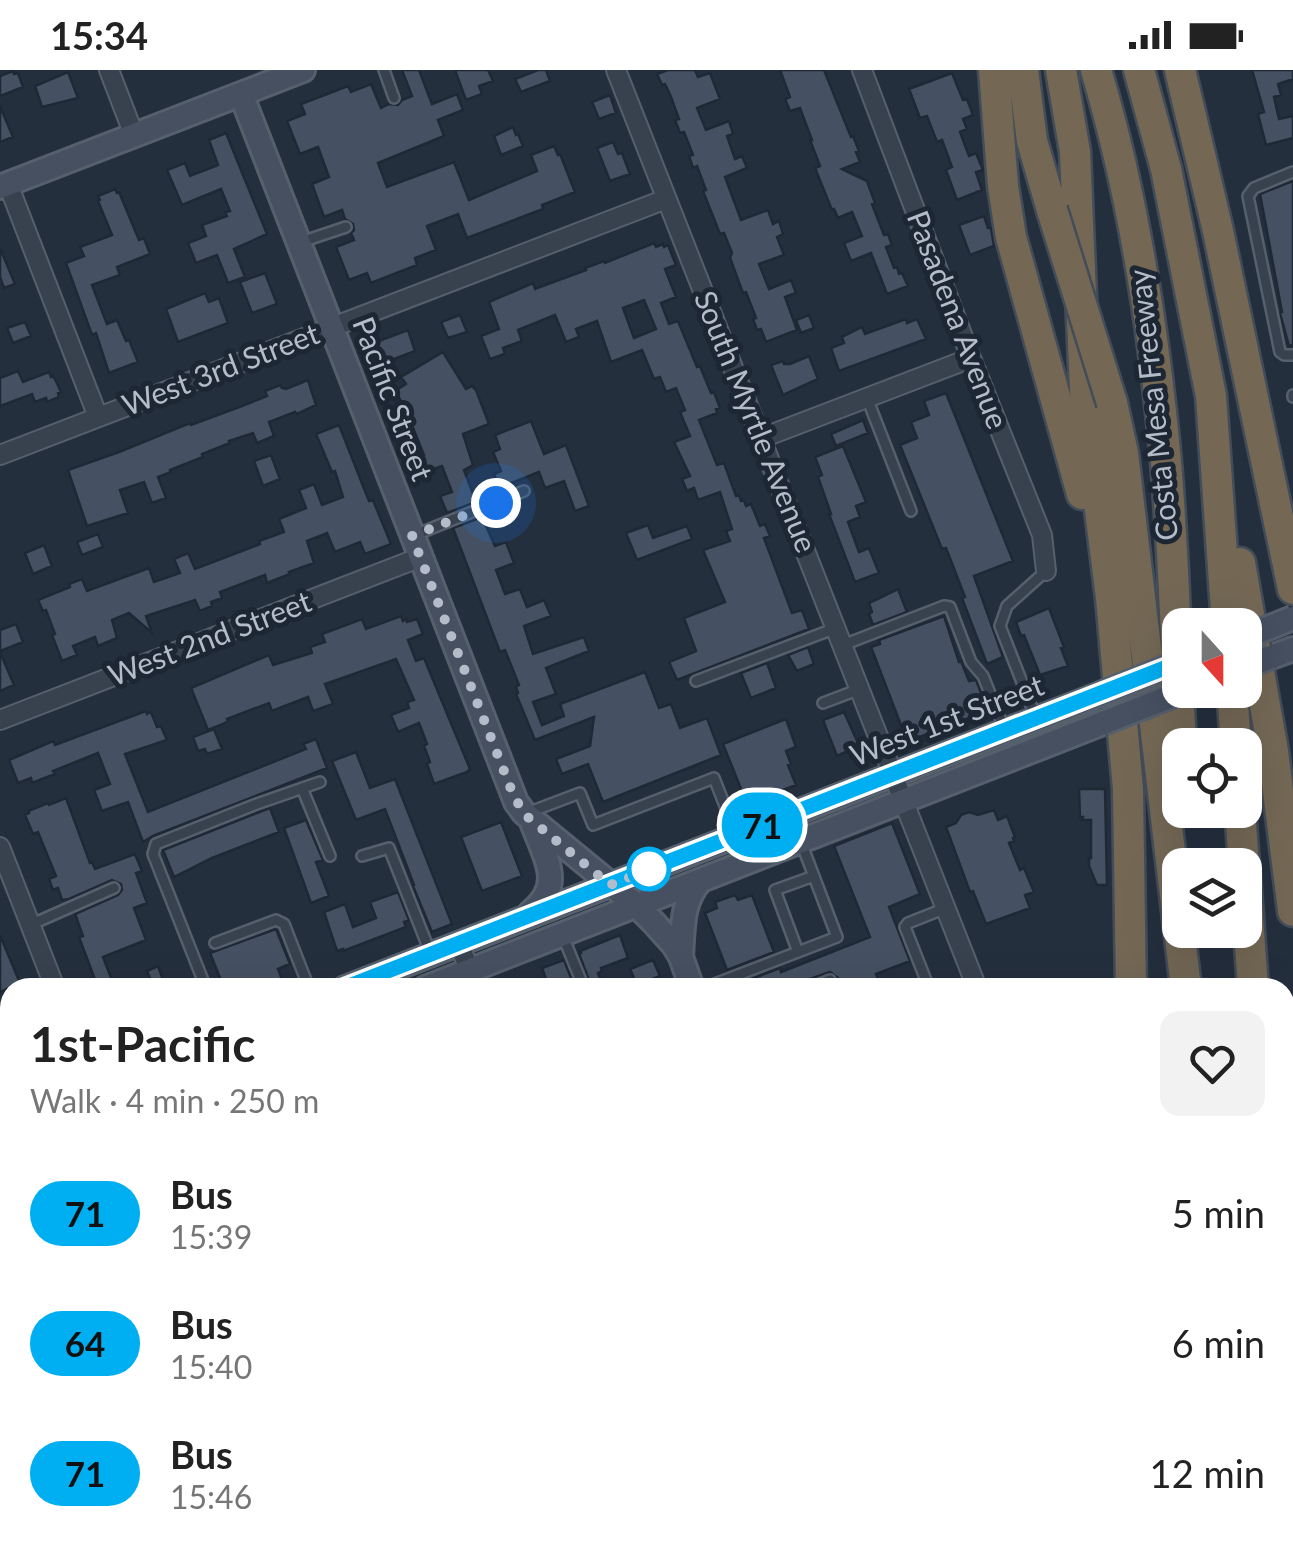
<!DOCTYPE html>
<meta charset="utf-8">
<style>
body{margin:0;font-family:Lato,sans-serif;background:#f2f2f2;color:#222;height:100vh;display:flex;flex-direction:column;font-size:38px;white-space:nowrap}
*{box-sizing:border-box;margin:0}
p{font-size:32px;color:#767676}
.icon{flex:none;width:55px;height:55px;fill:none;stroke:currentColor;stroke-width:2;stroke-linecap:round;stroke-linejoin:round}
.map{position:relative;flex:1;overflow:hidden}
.panel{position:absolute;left:0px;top:908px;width:1295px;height:582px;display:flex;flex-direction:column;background:#fff;border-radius:30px 30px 0 0;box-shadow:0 10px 40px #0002}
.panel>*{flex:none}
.badge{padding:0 20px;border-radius:32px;font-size:35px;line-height:65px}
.needle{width:65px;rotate:159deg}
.fabs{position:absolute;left:1162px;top:538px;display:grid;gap:20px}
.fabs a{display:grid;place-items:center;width:100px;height:100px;border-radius:20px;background:#fff;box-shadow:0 10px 40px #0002;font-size:50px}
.you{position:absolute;width:50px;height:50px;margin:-25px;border:8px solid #fff;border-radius:50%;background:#1a73e8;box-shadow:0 0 0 15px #1a73e833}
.map>.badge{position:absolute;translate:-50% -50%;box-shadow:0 0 0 5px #fff}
.round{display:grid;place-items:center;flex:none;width:105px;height:105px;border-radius:20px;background:#f2f2f2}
.summary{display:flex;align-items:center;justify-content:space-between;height:170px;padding:0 30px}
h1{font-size:48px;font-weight:700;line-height:75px}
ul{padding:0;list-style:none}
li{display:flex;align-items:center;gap:30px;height:130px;padding:0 30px}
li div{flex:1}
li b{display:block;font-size:38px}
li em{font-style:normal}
li .badge{min-width:110px;font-weight:700;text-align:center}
.status{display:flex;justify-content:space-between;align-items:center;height:70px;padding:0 50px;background:#fff;direction:ltr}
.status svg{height:28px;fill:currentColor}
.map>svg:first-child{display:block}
</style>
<div class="status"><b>15:34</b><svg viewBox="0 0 49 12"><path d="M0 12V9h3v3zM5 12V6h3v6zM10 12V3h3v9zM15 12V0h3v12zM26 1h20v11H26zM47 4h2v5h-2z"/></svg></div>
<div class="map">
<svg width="1293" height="1489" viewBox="0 0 1293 1489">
<rect width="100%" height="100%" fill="#242f3e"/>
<path fill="#455162" stroke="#1f2835" stroke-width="2.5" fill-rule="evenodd" d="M402,0H419L432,34L457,24L463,40L438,50L444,66L378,93L387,117L454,92L469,130L537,101L531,85L554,76L558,85L560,84L575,122L542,135L543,139L467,168L458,144L427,156L436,180L415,188L417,195L371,213L367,203L349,210L336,177L354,170L351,163L354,160L353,154L345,149L342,140L324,147L312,114L329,107L318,77L300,84L287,51L305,44L301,34L348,16L351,22L371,14L381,38L389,34L398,35L402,30L412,26Z
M455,0H488L493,11L479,16L482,24L466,30Z
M538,0H546L550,11L521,22L515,9Z
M668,0H695L698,7L710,3L720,29L697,38L706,60L729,51L733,64L727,66L735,89L742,86L747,98L725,107L741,150L768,140L773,154L779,151L783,164L777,167L784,185L759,194L769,219L791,210L796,223L785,227L797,260L766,272L761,259L757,260L753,249L756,248L746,222L743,223L730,188L732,183L724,163L720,164L703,121L706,120L697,96L693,98L689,86L693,85L684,62L680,63L675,50L679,49L671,27L665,14L662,15L657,4Z
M780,0H824L851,67L853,66L859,81L856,82L860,92L842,99L867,111L875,133L872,134L884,165L888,164L892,175L886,177L894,198L897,197L899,204L902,203L908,216L887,224L871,183L851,191L844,173L862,166L852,142L838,148L834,139L832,140L815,98L820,96L810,70H812L800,38L790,41L785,29L790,27Z
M1252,0H1293V9L1278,14L1281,25L1274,27L1279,49L1293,46V68L1266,75L1258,44L1264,42Z
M13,1L14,4L18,3L23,17L0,26V6Z
M68,2L78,28L42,37L35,16Z
M952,3L963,30L967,29L973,45L963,49L967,59L960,62L969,86L976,83L983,100L976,102L982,120L957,130L946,100L952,97L942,70L937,72L927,46L920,48L909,19Z
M610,25L616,43L599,49L592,32Z
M0,36L13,67L0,72Z
M513,57L516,65L518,64L523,76L501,85L494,66Z
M226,63L267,164L234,179L245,207L228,213L217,185L196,193L188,173L206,166L202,155L227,146L225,142L230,141L221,119L182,135L167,100L185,93L190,106L218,95L209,70Z
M613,72L618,84L622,83L630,104L610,111L597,78Z
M1293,111V275L1289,276L1280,243L1282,242L1260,124Z
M115,119L117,123L119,122L139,170L144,168L150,184L117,197L120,205L92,215L107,254L117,250L126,271L129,270L138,292L109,303L96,263L92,265L66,193L84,186L80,177L112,165L98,131L100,130L98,126Z
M984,146L988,158H991L994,176L970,185L959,155Z
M654,173L656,177L663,174L664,177L668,175L676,195L665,199L676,227L661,233L669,254L678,251L697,297L700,296L711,323L714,322L720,338L716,339L717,343L699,350L717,395L724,393L736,426L739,425L741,431L744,430L746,436L751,434L760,456L765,454L770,466L764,468L792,543L802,540L809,559L677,610L669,592L696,581L684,548L725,532L703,480L730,471L726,461L732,459L720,422L698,430L694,418L687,421L682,409L690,406L674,372L690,366L680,342L685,340L676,318L666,322L660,307L654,309L642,280L611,292L597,251L576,259L579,267L566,272L555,245L518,260L522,271L503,278L505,284L490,289L481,266L499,259L489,232L533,213L535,219L586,200L585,198L604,191L605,193ZM644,230L656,259L634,268L623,238Z
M0,178L15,214L4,218L0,207Z
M265,203L277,234L252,243L240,212Z
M205,223L209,232L219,228L228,253L178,272L166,239Z
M460,245L467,262L448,268L441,252Z
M809,245L814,258L801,263L796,250Z
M906,249L907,253L917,249L926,269L839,301L831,278L844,273L842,267L862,257L865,264Z
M25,252L31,266L13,273L7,258Z
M408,260L415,281L384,293L376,272Z
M443,282L466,319L472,316L476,320L489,354L463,364L473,395L464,400L476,432L447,443L440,426L452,422L442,396L427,401L421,386L424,385L404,336L395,321L406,314L401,307Z
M809,286L818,309L783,325L771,295L783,291L784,294H790Z
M18,301L23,312L49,302L51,307L53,306L56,311L61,322L58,323L59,327L47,332L46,328L35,332L32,324L0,336V308Z
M308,310L316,335L297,344L295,342L269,352L274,366L257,373L253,363L229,371L230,373L202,384L203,387L170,400L171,402L158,407L166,428L152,433L144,412L120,420L128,443L87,456L68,400L119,382L190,353L191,355L242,336L267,326L265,321L280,315L282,318L286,319Z
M946,323L1013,491L974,506L1003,587L987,594L962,528L965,527L946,478L942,479L900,375L917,368L911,352L929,345L924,331Z
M863,350L868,363L836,376L831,364Z
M531,351L544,384L566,375L589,436L575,441L564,411L545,418L539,402L499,418L494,404L501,401L493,382L500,379L495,365Z
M339,355L369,431L373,430L391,474L365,484L360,472L335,482L327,463L307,471L314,493L289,502L290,504L267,513L265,505L220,522L222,528L211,532L212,536L200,541L195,530L146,546L152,563L129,543L112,550L117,568L98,576L95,567L73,576L77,585L62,591L52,565L55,564L46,540L43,541L38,530L70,517L69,514L82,509L87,521L149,498L154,512L180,503L174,489L188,483L195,499L260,474L259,471L284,462L279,449L306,438L299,420L314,414L322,435L343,427L335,401L332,402L316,364Z
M843,376L866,432L856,436L860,447L848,452L859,482L869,478L879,503L855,512L829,444H831L818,407L822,405L815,387Z
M271,385L280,409L263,416L254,391Z
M482,447L495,476L506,472L514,493L496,500L505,524L520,519L527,537L544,530L551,546L524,556L533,584L584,567L589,581L546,598L556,624L533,632L542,655L564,646L560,634L645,602L659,638L671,634L680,658L707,648L721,685L603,732L588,694L562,704L556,689L590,676L594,647L535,670L516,624L518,623L516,617L519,615L505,580L500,582L453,458Z
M648,455L653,468L687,456L692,469L637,490L626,463Z
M98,464L103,477L82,485L77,472Z
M44,475L52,496L33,504L25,483Z
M898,519L907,542L873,555L869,544L872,542L869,533Z
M1049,538L1064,577L1061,578L1068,596L1040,605L1024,565L1021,566L1016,552Z
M401,546L403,551L406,549L407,552L417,549L423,564L408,570L416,591L424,588L470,699L467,702L434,714L427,694L430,692L424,676L427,674L419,653L398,662L391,645L409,638L407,632L414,630L396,589L325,614L333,634L313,641L308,627L272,641L269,633L227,649L228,651L223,654L208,660L191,618L269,585L273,595L312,583L310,577L325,572L322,564L362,549L366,559Z
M944,546L959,592L961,591L969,611L976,610L988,641L917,668L914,659L904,663L871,577L880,574L879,570Z
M16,554L23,572L0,581V560Z
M808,577L814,594L797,601L788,585Z
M0,582L14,615L0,621Z
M767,593L776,618L751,628L741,603Z
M146,641L147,644L151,642L157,657L161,656L167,670L125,684L148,742L306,679L303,674L316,669L327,698L153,766L143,772L128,732L102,741L94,720L110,714L98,683L53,701L55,704L32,713L31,708L18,713L9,690L53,671L55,675Z
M844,642L858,673L849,677L850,680L837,686L823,650Z
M786,649L796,677L786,681L791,694L788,695L796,715L747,734L723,674Z
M214,659L222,679L207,684L205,679L198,681L193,667Z
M356,682L370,718L395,709L452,854L432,862L413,816L414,815L385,739L356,750L332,691Z
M1079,719H1105L1107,815H1097L1089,796V788H1091V750H1082L1083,747H1080Z
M66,728L90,793L92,792L95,799L135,784L142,801L136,803L147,833L134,838L146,870L103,887L115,918L70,917L94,907L79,867L83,866L75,844L118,825L122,820L121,814L112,810L69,829L62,830L58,818L53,820L49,809L56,806L38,762L33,764L25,745L29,743L28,741L48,733L49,735Z
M270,738L279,762L212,788L174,807L163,780Z
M994,740L998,750L1007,746L1015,767L1013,768L1014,771L1009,773L1020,800L1024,798L1034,822L1025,825L1030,838L986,854L973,821L970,822L946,757L956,753L961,745L969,742L978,745Z
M306,750L323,790L316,792L329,826L311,833L284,758Z
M501,752L522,806L482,821L461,767Z
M892,753L920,824L889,837L910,891L876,904L881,918H833L837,914L838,908L830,902L807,910L802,918H743L741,913L780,898L781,902L870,867L834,776Z
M398,822L409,850L404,852L406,857L343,881V879L337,881L324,842L345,834L353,857L376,848L370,832Z
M735,825L738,830L752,825L774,882L727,900L705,843L717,838L715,832Z
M276,859L290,894L278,899L283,912L263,918H224L210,883Z
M0,865L20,913L0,922Z
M620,865L628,888L601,898L602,901L598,903L604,918H592L579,884L581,883L580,881Z
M564,890L575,918H549L542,898Z
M653,890L660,906L637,915L630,899Z
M158,896L166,918H154L147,901Z"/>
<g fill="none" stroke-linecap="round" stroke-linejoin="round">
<defs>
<path id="lane" d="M384,0L394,28
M1293,102L1254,118L1248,126L1280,282L1284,285H1293
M301,172L346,157
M1293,325V327
M867,328L911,441
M415,465L524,421
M843,575L944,536L950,537L971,592L983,606L1004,658
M696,611L836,558
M823,633L860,619
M1036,648L1000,556L1007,536L1046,501
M302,718L330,786
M527,743L580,723L593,755L714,708L746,789
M362,786L389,778L430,882
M30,855L114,818
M562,864L584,918
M215,873L276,850L284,854L309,918
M798,882L775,820L814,806
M206,918L153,784L156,774L254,735L320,712
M704,918L837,867L791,746
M810,918L830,910
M929,918L905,857L908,853L946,838
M0,1261L10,1258
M1059,1480L1062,1487L1083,1480
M1143,1480L1146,1489
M221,1489L244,1480"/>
<path id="street" d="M109,0L134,65
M616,0L977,918
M862,0L971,288L1042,465L1046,501
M8,114L98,347
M762,368L971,288
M0,385L666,129
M0,650L421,487
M0,777L55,918
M459,873L476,918
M386,1480L390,1489"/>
<path id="secondary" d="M241,24L516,732L524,743L636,835L654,853L673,874L681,887L692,918
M0,117L303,0
M1271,587L1293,579
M530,843C566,815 545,788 532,752
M681,887C683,859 681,831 701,810
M345,918L1098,625
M425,918L1103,653
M0,1052L10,1048
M0,1083L10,1079
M911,1480L915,1489"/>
<path id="primary" d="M1285,1217L1293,1214
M590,1489L613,1480
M677,1489L699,1480"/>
<path id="highway" d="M994,0L1003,116L1011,167L1082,424
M1023,0L1032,71L1052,140
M1061,0L1075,82L1085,320L1111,528L1128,719L1131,918
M1096,0C1134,127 1154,261 1166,392C1174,486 1176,581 1181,675
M1139,0L1166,99L1211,326L1227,555
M1180,0L1218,161L1293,519
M1112,333L1123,383L1186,918
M1240,493L1273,681L1293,841
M1232,620L1236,675
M1240,740L1244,795
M1245,804L1253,918
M1285,1233L1293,1292
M1201,1480L1204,1489
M1270,1480L1272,1489"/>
</defs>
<use href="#lane" stroke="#565f6c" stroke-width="14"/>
<use href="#street" stroke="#565f6c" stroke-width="22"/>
<use href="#secondary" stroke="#565f6c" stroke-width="28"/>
<use href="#primary" stroke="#414a57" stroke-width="30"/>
<use href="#highway" stroke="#434c59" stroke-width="35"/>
<use href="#lane" stroke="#38414e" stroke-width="9"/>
<use href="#street" stroke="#38414e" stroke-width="18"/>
<use href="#secondary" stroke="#465061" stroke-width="22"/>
<use href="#primary" stroke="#56606e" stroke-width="25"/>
<use href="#highway" stroke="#746855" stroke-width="30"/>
<defs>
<path id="secondary-bridge" d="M1245,567L1293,548
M1245,597L1271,587
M1098,625L1180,592
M1103,653L1187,620"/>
<path id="primary-bridge" d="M1285,1253L1293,1250"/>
<path id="highway-bridge" d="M1052,140L1112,333"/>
</defs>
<use href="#secondary-bridge" stroke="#565f6c" stroke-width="28" stroke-linecap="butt"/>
<use href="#primary-bridge" stroke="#414a57" stroke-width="30" stroke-linecap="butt"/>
<use href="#highway-bridge" stroke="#434c59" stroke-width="35" stroke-linecap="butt"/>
<use href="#secondary-bridge" stroke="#465061" stroke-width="22"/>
<use href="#primary-bridge" stroke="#56606e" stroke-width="25"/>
<use href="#highway-bridge" stroke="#746855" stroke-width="30"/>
</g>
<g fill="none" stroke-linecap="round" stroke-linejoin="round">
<defs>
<path id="line" d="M344,918L1180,592"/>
</defs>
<use href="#line" stroke="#fff" stroke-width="22"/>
<use href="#line" stroke="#00aff2" stroke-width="15"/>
<path stroke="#b4bcc9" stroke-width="10" stroke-dasharray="0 18" d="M496,433L412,466L513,724L524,744L610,815L658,796L649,799"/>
</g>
<circle fill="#fff" stroke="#00aff2" stroke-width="5" cx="649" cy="799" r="20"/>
<g text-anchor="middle" stroke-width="10" stroke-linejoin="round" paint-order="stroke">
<g font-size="30" fill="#b4bcc9" stroke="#1d2633">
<text transform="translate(957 250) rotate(69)" y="10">Pasadena Avenue</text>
<text transform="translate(221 300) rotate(-21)" y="10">West 3rd Street</text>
<text transform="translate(392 329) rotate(69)" y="10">Pacific Street</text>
<text transform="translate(1154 335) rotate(-96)" y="10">Costa Mesa Freeway</text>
<text transform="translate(755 352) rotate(68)" y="10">South Myrtle Avenue</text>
<text transform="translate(210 569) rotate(-21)" y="10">West 2nd Street</text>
<text transform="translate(947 651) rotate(-21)" y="10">West 1st Street</text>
</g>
</g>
</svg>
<div class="fabs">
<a><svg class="needle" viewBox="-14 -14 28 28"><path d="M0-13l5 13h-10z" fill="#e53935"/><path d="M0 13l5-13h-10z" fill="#767676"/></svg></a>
<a><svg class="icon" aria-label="locate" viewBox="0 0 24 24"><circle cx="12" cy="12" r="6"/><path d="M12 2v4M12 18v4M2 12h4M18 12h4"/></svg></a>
<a><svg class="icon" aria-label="layers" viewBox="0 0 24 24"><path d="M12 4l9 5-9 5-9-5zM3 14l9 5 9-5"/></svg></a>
</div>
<div class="you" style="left:496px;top:433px"></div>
<b class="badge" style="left:762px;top:755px;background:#00aff2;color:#111">71</b>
<section class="panel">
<div class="summary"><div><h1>1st-Pacific</h1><p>Walk · 4 min · 250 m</p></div><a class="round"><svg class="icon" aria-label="heart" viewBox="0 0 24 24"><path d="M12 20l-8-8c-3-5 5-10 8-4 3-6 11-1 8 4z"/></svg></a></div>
<ul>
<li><span class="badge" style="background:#00aff2;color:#111">71</span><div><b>Bus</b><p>15:39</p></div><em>5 min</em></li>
<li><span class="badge" style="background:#00aff2;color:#111">64</span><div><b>Bus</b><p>15:40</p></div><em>6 min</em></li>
<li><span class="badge" style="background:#00aff2;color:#111">71</span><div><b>Bus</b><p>15:46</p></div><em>12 min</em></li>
</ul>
</section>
</div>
